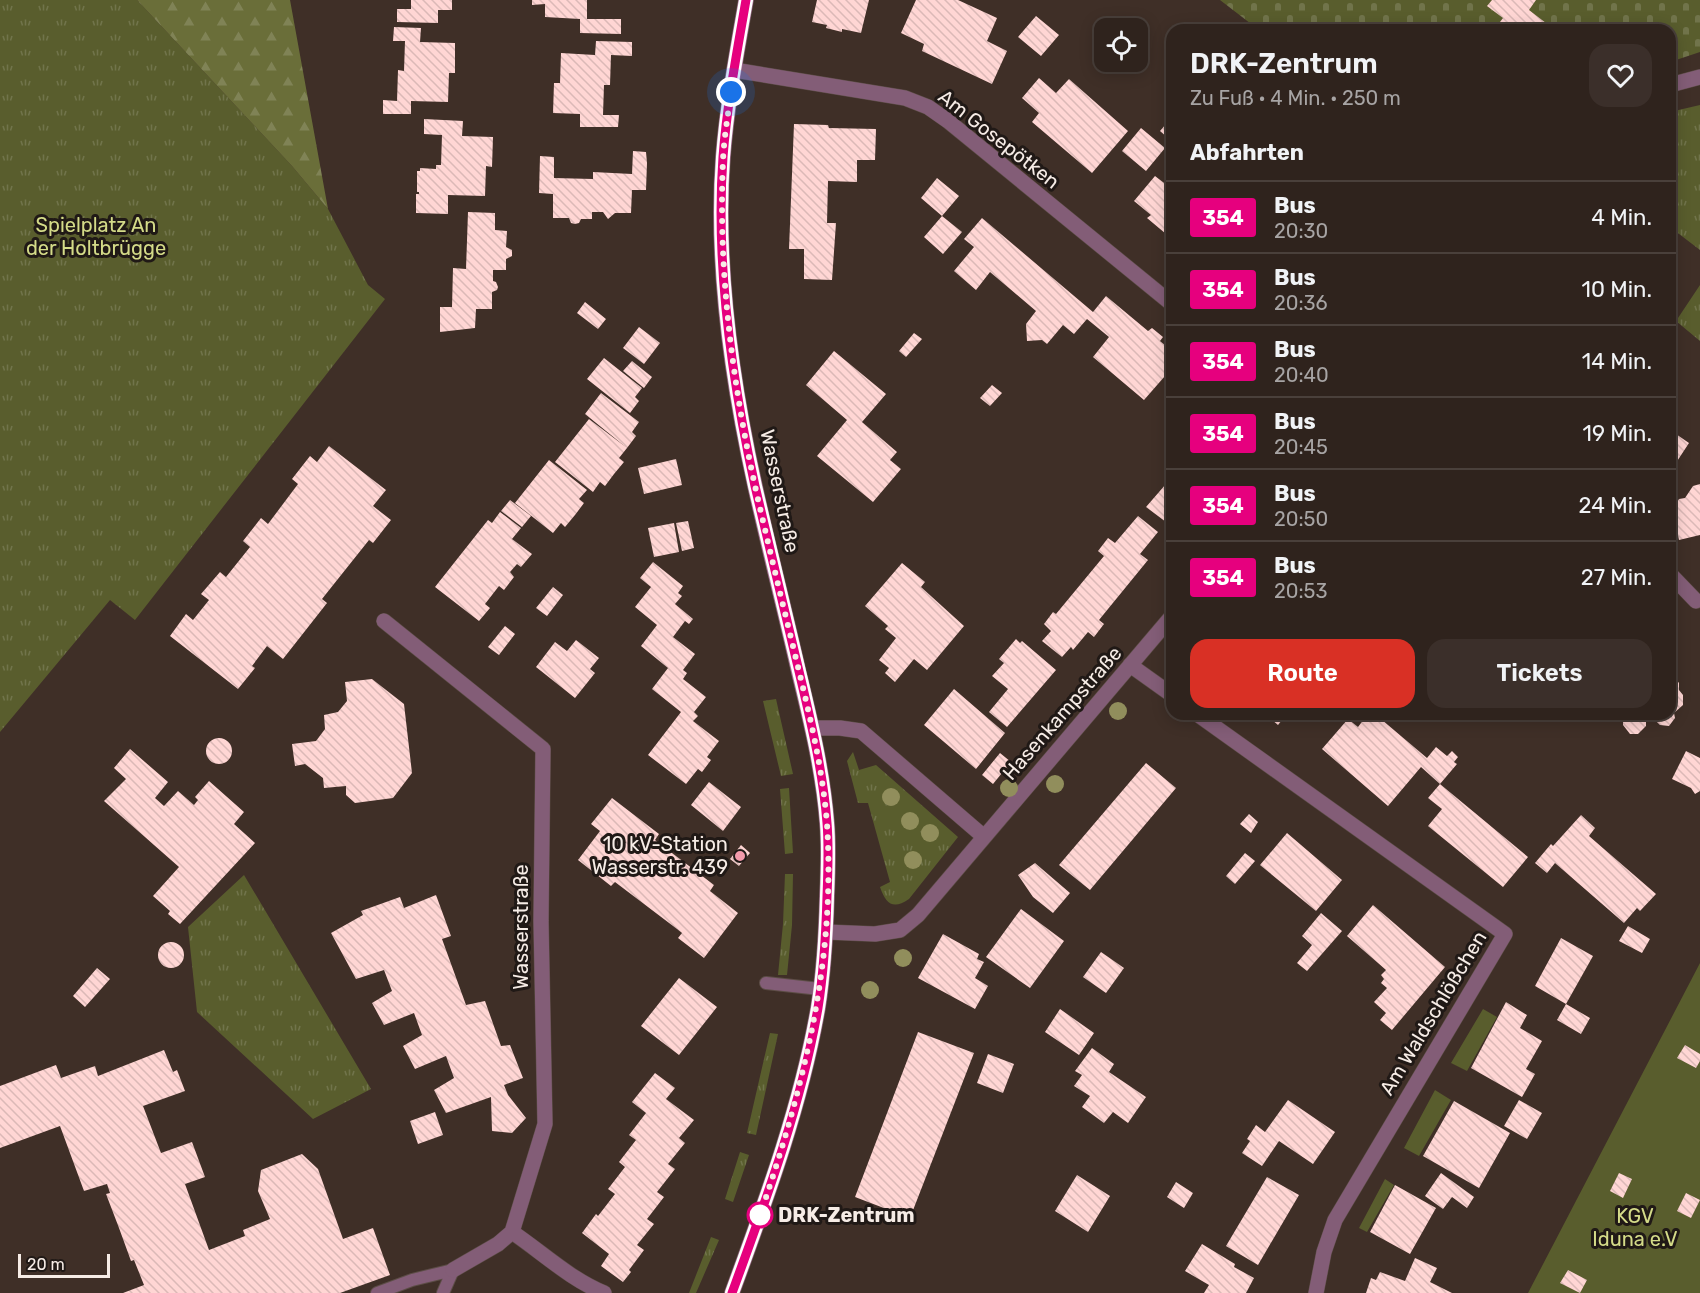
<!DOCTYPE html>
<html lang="de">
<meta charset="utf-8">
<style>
body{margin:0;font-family:Rubik,sans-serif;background:#3b2f2a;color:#f1f3f6;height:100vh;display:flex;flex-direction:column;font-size:22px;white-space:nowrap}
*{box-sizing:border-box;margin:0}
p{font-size:20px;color:#a7a4a4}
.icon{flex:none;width:33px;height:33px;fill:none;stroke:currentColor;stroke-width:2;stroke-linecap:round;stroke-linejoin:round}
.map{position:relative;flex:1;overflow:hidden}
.details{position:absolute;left:1166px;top:24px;width:510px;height:696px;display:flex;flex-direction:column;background:#2f231d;border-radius:18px;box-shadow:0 3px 15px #0003,0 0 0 2px #4a403b}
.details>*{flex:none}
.badge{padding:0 12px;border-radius:4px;font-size:21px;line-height:39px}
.controls{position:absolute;left:1094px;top:18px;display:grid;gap:12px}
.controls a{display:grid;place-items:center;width:54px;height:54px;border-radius:12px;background:#2f231d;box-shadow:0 3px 15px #0003,0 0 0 2px #4a403b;font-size:30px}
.scale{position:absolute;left:18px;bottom:15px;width:92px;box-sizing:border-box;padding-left:6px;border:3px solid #f6ece6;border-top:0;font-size:16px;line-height:21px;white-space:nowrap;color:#f6ece6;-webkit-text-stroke:4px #201916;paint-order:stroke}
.you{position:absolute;width:30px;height:30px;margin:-15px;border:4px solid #fff;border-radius:50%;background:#1a73e8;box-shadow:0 0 0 9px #1a73e833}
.map>.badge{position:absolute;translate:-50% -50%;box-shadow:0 0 0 3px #fff}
h2{padding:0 24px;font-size:22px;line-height:54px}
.round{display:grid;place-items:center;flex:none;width:63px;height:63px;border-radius:18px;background:#3b2f2a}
.head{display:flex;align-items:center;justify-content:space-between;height:102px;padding:0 24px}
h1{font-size:28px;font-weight:600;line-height:45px}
.button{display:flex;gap:12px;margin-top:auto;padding:12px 24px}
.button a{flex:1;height:69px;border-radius:18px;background:#d93025;color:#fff;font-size:24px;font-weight:600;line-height:69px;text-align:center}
.button a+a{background:#3b2f2a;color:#f1f3f6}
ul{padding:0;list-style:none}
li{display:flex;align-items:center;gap:18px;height:72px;padding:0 24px;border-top:2px solid #4a403b}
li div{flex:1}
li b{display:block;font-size:22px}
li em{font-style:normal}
li .badge{min-width:66px;font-weight:700;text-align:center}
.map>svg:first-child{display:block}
</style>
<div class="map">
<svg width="1700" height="1293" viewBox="0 0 1700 1293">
<defs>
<pattern id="grass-tufts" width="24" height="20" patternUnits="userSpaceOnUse" patternTransform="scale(1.5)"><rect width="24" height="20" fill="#595d2d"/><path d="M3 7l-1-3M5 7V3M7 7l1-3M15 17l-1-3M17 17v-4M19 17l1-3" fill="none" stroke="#71744b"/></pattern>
<pattern id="forest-firs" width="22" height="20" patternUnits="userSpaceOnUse" patternTransform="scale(1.5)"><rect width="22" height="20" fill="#6a6e39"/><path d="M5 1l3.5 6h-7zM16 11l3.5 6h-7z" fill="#808356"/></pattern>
<pattern id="cemetery-stones" width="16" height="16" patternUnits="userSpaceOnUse" patternTransform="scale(1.5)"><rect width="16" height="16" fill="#595d2d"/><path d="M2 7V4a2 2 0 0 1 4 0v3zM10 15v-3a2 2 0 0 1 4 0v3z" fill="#71744b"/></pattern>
<pattern id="building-back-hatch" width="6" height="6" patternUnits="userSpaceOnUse" patternTransform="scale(1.5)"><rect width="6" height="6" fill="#ffd6d4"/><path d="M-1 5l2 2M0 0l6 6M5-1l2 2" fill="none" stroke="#dbb9b7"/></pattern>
</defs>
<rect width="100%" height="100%" fill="#3f2f27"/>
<path fill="url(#grass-tufts)" d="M0,0H137L292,166L328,209L368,285L385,299L135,620L110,600L0,732Z
M1700,105V250L1670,227V112Z
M1700,285V341L1676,321Z
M776,699L793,774L781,776L763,701Z
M853,752L859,770L876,765L958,837L909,899C893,910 886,904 880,887L890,882L868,803H858L847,761Z
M789,788L793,853L785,854L780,789Z
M785,874H793L792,925L787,975H778L783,924Z
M244,875L371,1089L313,1119L197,1012L188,927Z
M770,1033L778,1034L756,1135L747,1133Z
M740,1152L749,1155L733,1202L725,1199Z
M711,1237L719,1240L696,1293H689Z"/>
<path fill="url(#forest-firs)" d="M137,0H290L328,209L292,166Z"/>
<path fill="url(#cemetery-stones)" d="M1220,0H1700V52L1670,62V30H1259Z"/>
<path fill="#595d2d" d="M1700,963V1293H1528Z
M1483,1009L1497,1017L1467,1071L1451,1063Z
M1435,1090L1451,1100L1419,1156L1404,1148Z
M1385,1179L1394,1185L1367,1232L1359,1228Z"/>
<path fill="url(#building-back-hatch)" d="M411,0H452V10H438V23L397,22V9H411Z
M532,0H587V19H621V34L580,33V19L545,17V4L532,5Z
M817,0H869L861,33L842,29V32L826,28L827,25L812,22Z
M916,0H958L997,18L987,41L1007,51L992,84L922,51L924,44L901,33Z
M1492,0H1536L1529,10L1555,30H1502L1497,26L1503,18L1487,6Z
M1036,16L1059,35L1041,56L1018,37Z
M394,27L421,28L420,42L455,43V73H449L448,102L411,101V114H383V100L397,101L398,70L404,71L405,41H393Z
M596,41L632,42V56L611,55L610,85H604L603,115H619L618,127H580V114L553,113L554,83H560L561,53L595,55Z
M1039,78L1056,93L1069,79L1128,131L1092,173L1032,122L1039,113L1022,98Z
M1172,117V133L1168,138L1160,131Z
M424,119L463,121L462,136L493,137L492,167L486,166L485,196L448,195V214L416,213V194H419V192H417V171H420V168L436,169V165H441L442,135L424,134Z
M794,124L828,125L829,128L876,129L875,160H857V182L828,181L827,223H836L832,280L804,279V249H789Z
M1141,128L1165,148L1146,171L1122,151Z
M633,151L646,152L647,163L646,190H632L631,213H615L608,219L603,212H592V219H581L579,223L575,224L571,223L569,218H553V194L539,193L540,156L554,157V178L593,179V172L632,174Z
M1155,176L1172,189V239L1147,218L1151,215L1134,201Z
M937,178L959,196L942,216L921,198Z
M468,212L495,213V230L507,231L506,247L512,250V256L506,259V270H493V281L496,282L498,287L497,290L492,292V309H476L475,328L440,332V307H452L453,268L466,269Z
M942,216L962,232L943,254L924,237Z
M982,218L1093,312L1106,296L1148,331L1152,328L1163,337L1160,341L1172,351V368L1144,400L1093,357L1109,337L1087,319L1074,334L1063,325L1047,344L1042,340L1027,341L1026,324L1036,311L990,272L976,290L954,271L974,247L964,239Z
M585,302L606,319L598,329L577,313Z
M639,327L660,343L644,364L623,348Z
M914,333L922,339L906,357L899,351Z
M834,351L886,394L862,422L897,452L890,460L901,469L873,502L817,456L847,420L806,385Z
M604,358L642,388L635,397L639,401L630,413L587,379Z
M632,361L652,377L644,388L623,371Z
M992,385L1002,393L990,406L980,398Z
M601,393L639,422L632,432L636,436L627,448L585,414Z
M1670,403L1673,405L1676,416L1671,423L1673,432L1689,443L1670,472Z
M589,419L627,448L619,458L624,462L614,474L605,486L600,482L593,492L555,462Z
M329,446L386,490L373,506L391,520L373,543L369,540L322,599L327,603L283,659L267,646L252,666L255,668L238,689L170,636L186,614L193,620L209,600L201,594L220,572L226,577L250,547L243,541L261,518L268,524L298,484L292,479L310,456L317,462Z
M676,459L682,485L644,494L638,468Z
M549,460L587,490L579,499L584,503L575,515L565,527L561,523L553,533L515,503Z
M1172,477V516L1166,522L1146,507Z
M1700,484V535L1679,540L1674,515L1678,509L1677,502L1679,499L1685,498L1693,486Z
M510,500L531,516L522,527L501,511Z
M500,512L521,528L512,539L532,554L521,567L517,564L510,572L514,577L504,590L499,586L485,604L490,608L479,621L435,587L488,520L492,523Z
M1138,516L1158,532L1140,554L1148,560L1099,620L1104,624L1094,637L1088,632L1073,650L1071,647L1062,657L1042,641L1051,631L1044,624L1053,612L1056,614L1104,556L1098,551L1108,538L1115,543Z
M688,521L694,548L682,551L676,523Z
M674,523L679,552L654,557L648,528Z
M653,562L683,586L678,593L682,596L675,604L693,619L689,624L685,621L673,637L695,654L683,670L687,673L683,679L706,697L694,712L698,716L693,721L719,741L707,757L711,760L702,772L698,769L686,784L648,755L681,712L652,689L668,668L641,646L657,625L635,607L651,587L640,578Z
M902,563L925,582L921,587L964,626L927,670L914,659L895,682L885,673L889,668L879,660L896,638L885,629L888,626L865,606Z
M553,587L563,595L547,616L536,608Z
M505,626L515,634L499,655L488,647Z
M1016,639L1020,643L1022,641L1056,670L1007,727L989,712L1008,689L992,676L1004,663L999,659Z
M576,640L599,658L590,669L595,673L575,698L536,667L555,642L567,651Z
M1670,666L1674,671V677L1679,683V690L1683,695V705L1674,713L1675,718L1669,726L1660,725L1654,719L1646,720V726L1638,734H1630L1623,725V718L1627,714H1670Z
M372,679L404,704L412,773L393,798L355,803L346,795V786L324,788L323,778L305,764L295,766L292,744L316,741L325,729L324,715L338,712L347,701L345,682Z
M954,689L1005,733L976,769L924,725Z
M1265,714H1287L1278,725Z
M1375,714L1427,758L1436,747L1447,756L1452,751L1458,757L1454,762L1457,764L1440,784L1528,857L1503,887L1428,826L1442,809L1428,798L1440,784L1421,767L1388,806L1322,749L1348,719L1358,727L1367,715Z
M206 751a13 13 0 1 1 26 0a13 13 0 1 1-26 0Z
M130,749L168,782L155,798L164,806L178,791L194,805L198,800L195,797L209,781L244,812L234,824L255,843L180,924L168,914L170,911L153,896L179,867L104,801L126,779L114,768Z
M1686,751L1700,758V791L1695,794L1691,788L1672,779Z
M1000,753L1011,762L993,784L982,775Z
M1146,763L1176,788L1090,890L1059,865Z
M709,782L741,807L723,831L691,805Z
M612,798L659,834L655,840L714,885L710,891L738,913L704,958L678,938L682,933L677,929L615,882L611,886L578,860L600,831L591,824Z
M1249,814L1258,822L1251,833L1240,824Z
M1581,815L1595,828L1589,836L1656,894L1640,911L1637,908L1624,923L1555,863L1547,873L1535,863L1551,844L1553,846Z
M1287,833L1342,880L1316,911L1260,865Z
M741,845L750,853L739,866L730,859Z
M1245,853L1255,861L1235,884L1226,876Z
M1035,863L1070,893L1053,913L1033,897L1018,875Z
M436,895L451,936L442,939L466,1005L485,1001L501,1046L510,1045L523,1078L504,1085L508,1095L526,1118L512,1133L492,1131L491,1097L446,1113L434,1090L454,1078L446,1056L415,1069L403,1046L422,1035L414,1013L384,1025L372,1003L392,991L384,970L356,979L331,933L363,915L361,911L400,897L404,908Z
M1373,905L1445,967L1392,1030L1380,1020L1386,1013L1374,1002L1387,988L1381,983L1384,979L1381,975L1386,970L1347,936Z
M1021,909L1064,941L1030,988L986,957Z
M1321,913L1342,931L1307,971L1297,963L1312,945L1302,936Z
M1628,926L1650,939L1642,953L1619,941Z
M943,934L979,954L977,959L984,962L975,978L988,986L975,1009L918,978Z
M1561,938L1593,956L1566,1004L1535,986Z
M158 955a13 13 0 1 1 26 0a13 13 0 1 1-26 0Z
M1101,952L1124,968L1106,993L1083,977Z
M97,968L110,979L85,1007L73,996Z
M679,978L717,1007L679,1055L641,1026Z
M1506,1002L1527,1015L1520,1028L1542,1041L1526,1069L1535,1074L1522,1097L1471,1068Z
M1566,1004L1590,1018L1581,1034L1557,1020Z
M1060,1009L1094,1033L1079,1055L1045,1032Z
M918,1032L974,1053L910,1218L855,1197Z
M1685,1045L1700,1054V1061L1696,1068L1677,1058Z
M1092,1048L1114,1064L1109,1072L1146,1097L1128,1123L1113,1112L1104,1123L1082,1107L1090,1096L1074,1086L1082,1075L1075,1071Z
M164,1050L173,1072L177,1070L185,1091L143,1106L161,1153L192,1142L205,1177L185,1184L209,1250L245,1236L243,1230L270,1219L258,1191L261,1170L302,1154L318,1169L343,1239L373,1228L390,1275L340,1293H123L144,1285L134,1260L131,1261L119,1228L106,1194L110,1193L107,1184L84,1191L60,1126L0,1148V1086L56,1065L61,1078L95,1066L98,1076Z
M988,1054L1014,1064L1003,1093L977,1083Z
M655,1073L675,1088L666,1099L694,1120L679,1138L685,1143L668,1164L675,1169L657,1192L664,1197L647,1219L654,1224L637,1245L644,1250L629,1270L631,1272L623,1282L601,1266L609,1254L582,1233L596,1214L598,1216L615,1194L608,1189L625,1167L619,1162L636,1140L629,1135L646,1113L632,1102Z
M1288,1100L1335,1132L1313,1164L1279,1141L1262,1166L1242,1153L1250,1141L1247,1139L1256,1125L1265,1132Z
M1519,1100L1542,1113L1527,1139L1504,1126Z
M1454,1101L1510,1133L1479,1188L1423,1156Z
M435,1112L443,1135L418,1144L410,1121Z
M1441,1173L1474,1197L1467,1208L1452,1197L1443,1209L1425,1196Z
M1619,1173L1632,1179L1623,1198L1610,1191Z
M1077,1175L1110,1196L1088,1232L1055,1211Z
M1267,1177L1299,1195L1258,1265L1226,1246Z
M1176,1182L1193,1193L1184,1208L1167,1197Z
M1395,1185L1436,1208L1410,1254L1370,1232Z
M1686,1193L1700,1200L1691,1218L1677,1211Z
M1202,1244L1235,1264L1234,1267L1254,1278L1246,1293H1204L1209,1285L1185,1271Z
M1415,1258L1437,1268L1430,1282L1452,1293H1366L1371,1278L1376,1280L1380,1272L1405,1281Z
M1568,1270L1587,1280L1580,1293L1560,1283Z"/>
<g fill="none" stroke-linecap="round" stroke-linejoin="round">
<defs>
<path id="service" d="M766,983L820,989
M377,1293L412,1280L453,1270
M443,1293L453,1270"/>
<path id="minor" d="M734,70L905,98L928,107L948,121L1172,304
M1670,85L1700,77
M1670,574L1696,601
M384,621L543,749L541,921L545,1124L512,1232
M1130,665L1172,695
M1197,714L1505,934L1335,1220L1324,1252L1316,1293
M812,728H840L861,731L983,836
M826,932L875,934L900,930L918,915L1172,616
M453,1270L498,1244L512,1232C543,1253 570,1279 604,1293"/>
<path id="secondary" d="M732,1293C766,1200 801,1106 818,1008C824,971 826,933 827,896C828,872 829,847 827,823C823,772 811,722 799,673C785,611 769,549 755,486C732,382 715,264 723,157C727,105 737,52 746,0"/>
</defs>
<use href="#service" stroke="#5c4d46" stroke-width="14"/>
<use href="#minor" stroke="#5c4d46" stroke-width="16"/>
<use href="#secondary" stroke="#5c4d46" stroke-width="16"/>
<use href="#service" stroke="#835d77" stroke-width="12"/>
<use href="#minor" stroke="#835d77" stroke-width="15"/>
<use href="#secondary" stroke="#ae739d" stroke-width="15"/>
</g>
<g fill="#918e5c">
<circle cx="1118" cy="711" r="9"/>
<circle cx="1055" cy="784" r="9"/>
<circle cx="1009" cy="788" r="9"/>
<circle cx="891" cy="797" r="9"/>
<circle cx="910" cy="821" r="9"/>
<circle cx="930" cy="833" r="9"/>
<circle cx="913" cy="860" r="9"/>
<circle cx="903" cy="958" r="9"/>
<circle cx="870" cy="990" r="9"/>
</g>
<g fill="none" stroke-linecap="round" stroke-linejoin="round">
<defs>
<path id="line" d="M732,1293C766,1200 801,1106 818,1008C824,971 826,933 827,896C828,872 829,847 827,823C823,770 810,718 798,667C784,607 769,546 755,486C732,381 715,265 723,157C727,104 737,52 746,0"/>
</defs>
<use href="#line" stroke="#fff" stroke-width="14"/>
<use href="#line" stroke="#e6007e" stroke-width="9"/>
<path stroke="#f6ece6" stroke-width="6" stroke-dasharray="0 10.8" d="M731,92C728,115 724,138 723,160C718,269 732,380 755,486C769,548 784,609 799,671C811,721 823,772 827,824C836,961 803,1090 759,1218L760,1215"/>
</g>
<circle fill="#f39aab" stroke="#201916" stroke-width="2" cx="740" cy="856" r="6"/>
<circle fill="#fff" stroke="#e6007e" stroke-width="3" cx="760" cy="1215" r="12"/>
<g text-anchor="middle" stroke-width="6" stroke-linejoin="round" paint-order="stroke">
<g font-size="20" fill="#f6ece6" stroke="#201916">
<text transform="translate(999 139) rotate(38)" y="7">Am Gosepötken</text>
<text transform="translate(780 491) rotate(78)" y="7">Wasserstraße</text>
<text transform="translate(1062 713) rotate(-49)" y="7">Hasenkampstraße</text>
<text transform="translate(521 927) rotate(-90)" y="7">Wasserstraße</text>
<text transform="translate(1433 1013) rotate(-59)" y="7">Am Waldschlößchen</text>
</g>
<g font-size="20" fill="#d4db88" stroke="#201916">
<text x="96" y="232">Spielplatz An<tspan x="96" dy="23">der Holtbrügge</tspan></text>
<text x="1635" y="1223">KGV<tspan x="1635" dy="23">Iduna e.V</tspan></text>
</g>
<g font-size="20" fill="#f6ece6" stroke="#201916" text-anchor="end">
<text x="728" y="851">10 kV-Station<tspan x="728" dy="23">Wasserstr. 439</tspan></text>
</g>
<g font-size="20" font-weight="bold" fill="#f6ece6" stroke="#201916" text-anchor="start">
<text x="778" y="1222">DRK-Zentrum</text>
</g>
</g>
</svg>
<div class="controls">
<a><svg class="icon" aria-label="locate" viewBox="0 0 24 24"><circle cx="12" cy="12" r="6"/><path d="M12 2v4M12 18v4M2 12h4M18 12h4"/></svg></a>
</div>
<div class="scale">20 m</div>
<div class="you" style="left:731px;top:92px"></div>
<section class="details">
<div class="head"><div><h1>DRK-Zentrum</h1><p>Zu Fuß · 4 Min. · 250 m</p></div><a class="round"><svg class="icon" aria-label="heart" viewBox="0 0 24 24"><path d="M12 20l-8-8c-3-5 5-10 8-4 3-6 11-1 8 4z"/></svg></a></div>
<h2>Abfahrten</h2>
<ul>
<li><span class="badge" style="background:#e6007e;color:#fff">354</span><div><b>Bus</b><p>20:30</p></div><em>4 Min.</em></li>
<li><span class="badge" style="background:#e6007e;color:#fff">354</span><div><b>Bus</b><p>20:36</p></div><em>10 Min.</em></li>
<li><span class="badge" style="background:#e6007e;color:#fff">354</span><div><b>Bus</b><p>20:40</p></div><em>14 Min.</em></li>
<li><span class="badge" style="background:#e6007e;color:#fff">354</span><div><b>Bus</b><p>20:45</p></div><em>19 Min.</em></li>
<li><span class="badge" style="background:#e6007e;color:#fff">354</span><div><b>Bus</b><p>20:50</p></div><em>24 Min.</em></li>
<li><span class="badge" style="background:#e6007e;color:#fff">354</span><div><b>Bus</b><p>20:53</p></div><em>27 Min.</em></li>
</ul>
<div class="button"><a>Route</a><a>Tickets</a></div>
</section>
</div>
